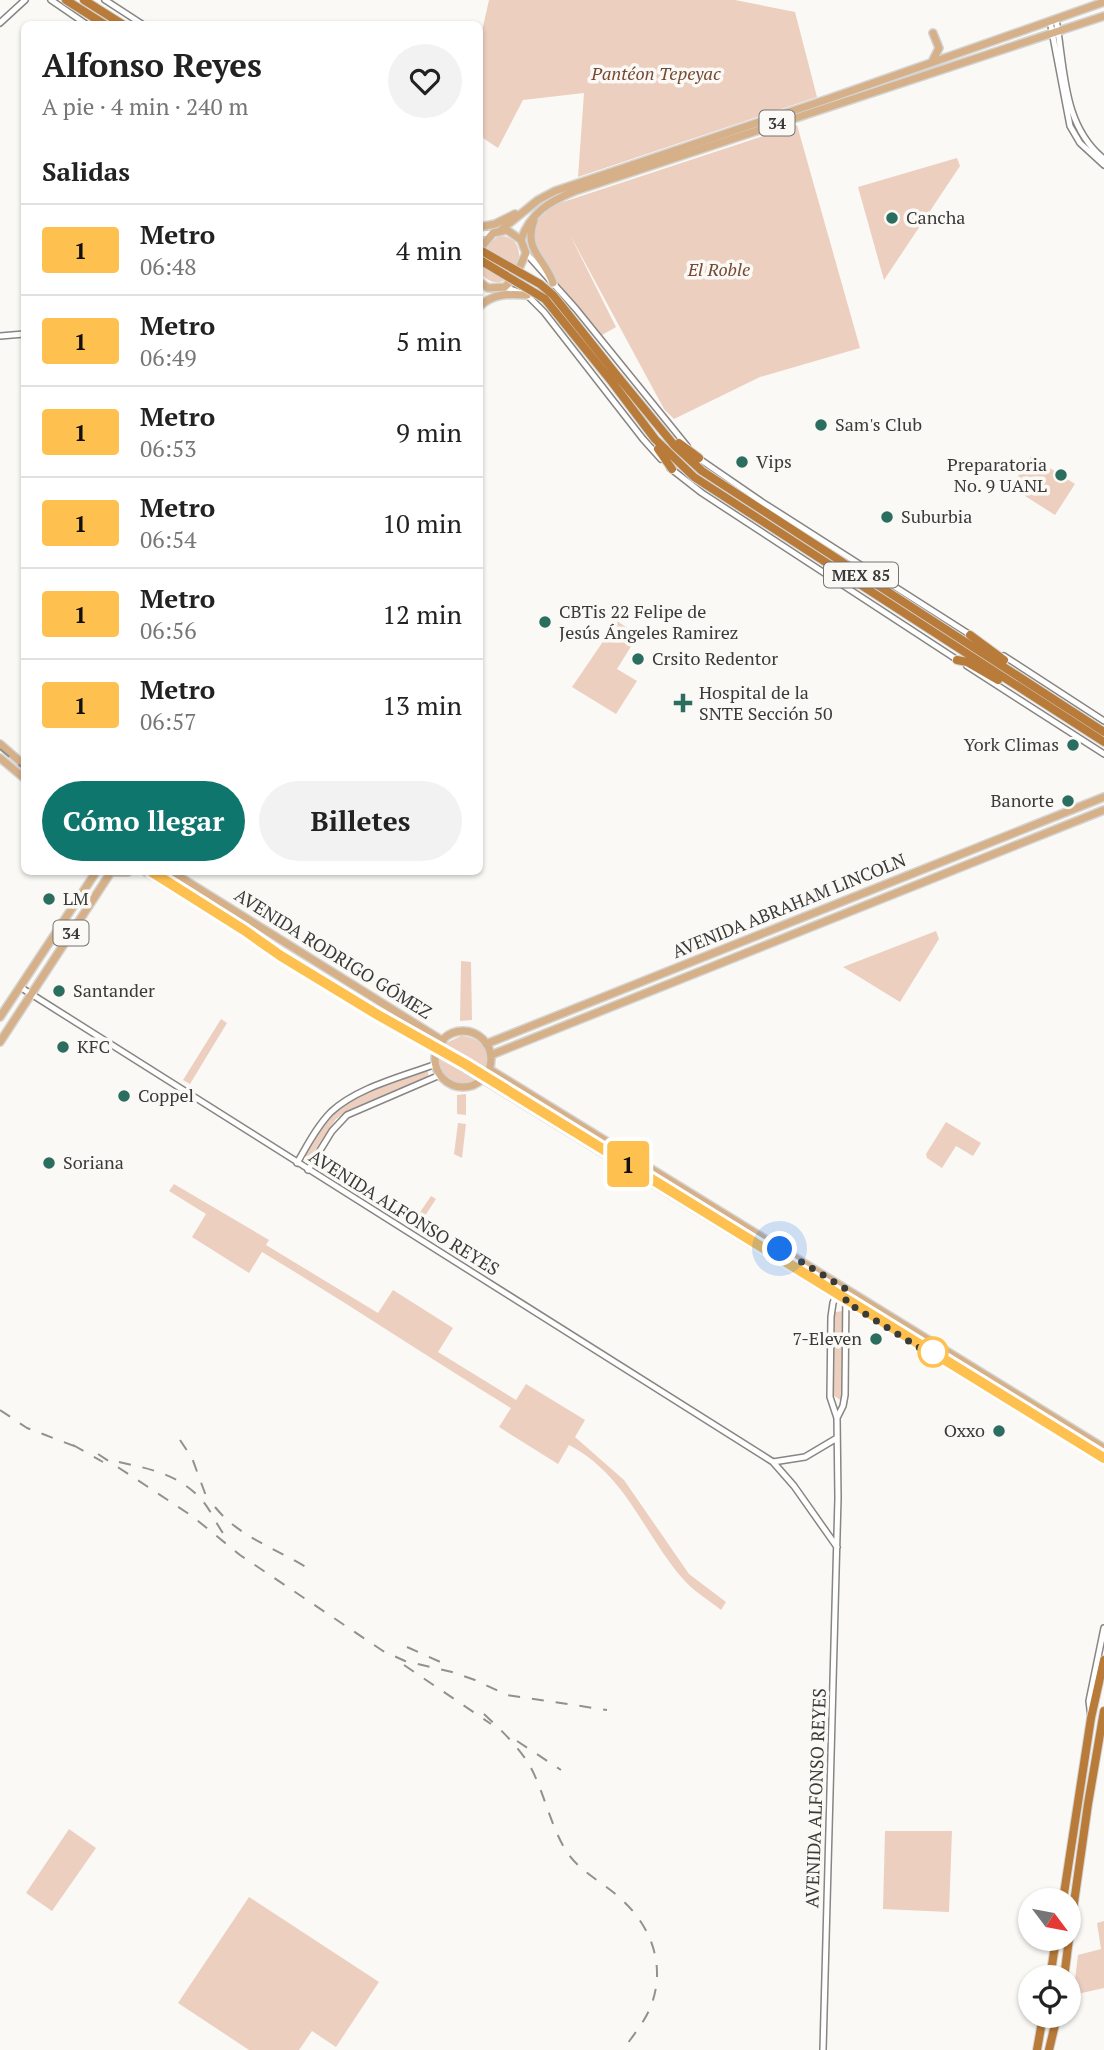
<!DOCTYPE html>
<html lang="es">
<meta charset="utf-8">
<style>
body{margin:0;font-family:"PT Serif",serif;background:#f2f2f2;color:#222;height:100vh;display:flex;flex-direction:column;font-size:26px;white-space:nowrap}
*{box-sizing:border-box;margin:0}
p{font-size:23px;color:#767676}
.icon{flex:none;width:38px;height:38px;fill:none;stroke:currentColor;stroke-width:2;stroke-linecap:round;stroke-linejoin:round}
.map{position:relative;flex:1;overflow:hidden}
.sheet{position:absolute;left:21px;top:21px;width:462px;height:854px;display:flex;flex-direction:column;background:#fff;border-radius:10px;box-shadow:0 2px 5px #0004}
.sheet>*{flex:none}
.badge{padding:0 14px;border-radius:5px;font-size:24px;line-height:46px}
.needle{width:46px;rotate:122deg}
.tools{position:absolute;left:1018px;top:1888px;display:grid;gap:14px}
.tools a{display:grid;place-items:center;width:63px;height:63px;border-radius:50%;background:#fff;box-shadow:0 2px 5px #0004;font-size:35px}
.you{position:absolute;width:35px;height:35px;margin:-18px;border:5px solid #fff;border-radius:50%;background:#1a73e8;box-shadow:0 0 0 10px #1a73e833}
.map>.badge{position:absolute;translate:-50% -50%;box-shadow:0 0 0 4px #fff}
h2{padding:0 21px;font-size:26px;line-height:63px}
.round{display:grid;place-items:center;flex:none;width:74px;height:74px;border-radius:37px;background:#f2f2f2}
.headline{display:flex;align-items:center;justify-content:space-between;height:119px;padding:0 21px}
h1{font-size:33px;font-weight:800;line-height:52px}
.primary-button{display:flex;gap:14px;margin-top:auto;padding:14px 21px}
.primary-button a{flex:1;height:80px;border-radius:42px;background:#0f766e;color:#fff;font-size:28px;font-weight:800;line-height:80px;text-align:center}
.primary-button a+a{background:#f2f2f2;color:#222}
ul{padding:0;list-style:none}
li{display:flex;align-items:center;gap:21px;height:91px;padding:0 21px;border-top:2px solid #e0e0e0}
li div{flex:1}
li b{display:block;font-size:26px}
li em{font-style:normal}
li .badge{min-width:77px;font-weight:700;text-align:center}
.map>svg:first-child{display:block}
</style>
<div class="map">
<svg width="1104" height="2050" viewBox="0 0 1104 2050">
<rect width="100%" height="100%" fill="#faf9f5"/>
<path fill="#edcfc0" d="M489,0H735L795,12L817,97L578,177L584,93L523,100L498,148L480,136V40Z
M797,125L860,348L760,377L674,419L664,409L569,233L616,327L602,335L534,254V223L554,205Z
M957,158L960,166L884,280L858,187Z
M499,236C540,236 510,307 480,273C479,258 486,244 499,236Z
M1031,456L1075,484L1055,515L1011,487Z
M617,621L638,635L617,669L637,681L616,714L572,687Z
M936,931L939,939L900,1002L843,967Z
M461,961L471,962L472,1020L460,1021Z
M221,1019L227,1023L190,1084L183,1080Z
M461,1036C481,1037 492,1051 487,1070L444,1044Z
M439,1055L478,1079L464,1085C447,1083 437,1072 439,1055Z
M427,1068L429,1078L347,1111L336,1119L309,1159L303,1156C312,1142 320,1126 332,1114C357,1090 395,1081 427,1068Z
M466,1094V1115L457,1114V1095Z
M946,1122L981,1143L973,1156L956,1146L942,1168L927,1158L926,1154Z
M458,1123L466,1124L462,1158L454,1154Z
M174,1184L269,1240L266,1245L378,1313L393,1290L453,1328L438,1352L516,1400L526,1384L585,1420L575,1437L624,1480L689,1574L726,1602L721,1610C709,1600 693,1591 683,1579C643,1533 627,1476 569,1445L558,1464L499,1427L511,1408C426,1356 347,1303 262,1252L249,1273L192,1237L206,1214L169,1191Z
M431,1196L436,1199L417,1228L412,1224Z
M843,1311V1402L833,1395L835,1312Z
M69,1829L96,1848L52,1911L26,1893Z
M885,1831H952L949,1912L883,1909Z
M249,1897L379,1982L336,2047L312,2031L299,2050H249L178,2003Z
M1104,1921V1988L1073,1995L1078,1955L1101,1949L1097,1923Z"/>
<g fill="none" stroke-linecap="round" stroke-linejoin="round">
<defs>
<path id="minor" d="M51,0L86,24
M105,0L142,24
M1056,19C1065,69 1062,125 1104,159
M1050,21L1070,126L1080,143L1104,165
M0,23L25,0
M480,234L493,233
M526,253L576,309L687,446
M505,287L527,295L544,312L643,439L661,459
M0,336L24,334
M698,458L762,502L972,636
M670,468L702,493L959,661
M1004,656L1104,721
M967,666L1104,754
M20,987L773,1462L794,1486L837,1547
M297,1163C307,1146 317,1126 331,1112C358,1087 402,1077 436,1064
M308,1170L332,1131L347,1115L440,1075
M837,1418L843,1406L845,1395L846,1289
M773,1462L805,1457L837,1438
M1091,1717L1089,1701L1104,1628
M823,2050L838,1498L837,1418L830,1397L831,1317L833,1303L840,1285"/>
<path id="major" d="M933,33L939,48L933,60
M534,220C523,251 545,258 553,283
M480,227L495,224L515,214
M501,230L538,200L555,191L828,99L1104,2
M521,240C530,213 550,201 575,191L1104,16
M480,249L493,233L507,230L521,240L526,253L516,275L505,287L488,288L480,282
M480,306C494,293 508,294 527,295
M0,744L24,765
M0,758L24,778
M110,872H128
M146,872L1104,1461
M172,872L443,1041
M0,1017L96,872
M435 1059a28 28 0 1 1 56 0a28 28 0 1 1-56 0Z
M0,1042L111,872
M486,1044L1104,797
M491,1055L1104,810
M489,1069L1104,1448"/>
<path id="highway" d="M66,0L104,24
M84,0L122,24
M619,378L674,445L702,471L1104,732
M612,382L655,439L694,477L1104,742
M679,443L699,458
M658,449L672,469
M970,635L1004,660
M957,660L967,662L998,680
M1063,1900L1091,1718L1104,1660
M1069,1938L1088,1804L1104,1711
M1050,1978L1056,1939
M1064,1978L1069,1939
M1037,2050L1043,2016
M1049,2050L1057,2016"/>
</defs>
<use href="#minor" stroke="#878683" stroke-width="8"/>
<use href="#major" stroke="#d4d4d3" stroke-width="10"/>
<use href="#highway" stroke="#d4d4d3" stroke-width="10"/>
<use href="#minor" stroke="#fff" stroke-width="5"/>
<use href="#major" stroke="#d5b088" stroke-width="7"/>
<use href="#highway" stroke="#b97b39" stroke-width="8"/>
<path stroke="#91918e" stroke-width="2" stroke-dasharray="12 12" stroke-linecap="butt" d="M0,749L24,769
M152,872L244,930L281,956L487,1077L1104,1457
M0,1410L27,1428L82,1449
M180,1440L192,1458L209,1504
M73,1445L103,1462
M98,1454L192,1516L240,1555L383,1651L405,1661L452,1672L475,1680L507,1695L607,1710
M119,1462C150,1469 178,1474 201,1499C211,1510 216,1524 225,1536
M215,1507C241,1539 279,1549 312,1571
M407,1647L447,1665
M404,1665L491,1724
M484,1714C501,1730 518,1746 530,1766C544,1792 550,1824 565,1849C579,1872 602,1881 621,1899C649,1924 665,1961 653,2000C648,2018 634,2034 623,2050
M517,1741L561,1770"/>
<defs>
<path id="highway-bridge" d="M480,250L540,284L553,295L619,378
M480,260L545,299L612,382"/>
</defs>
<use href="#highway-bridge" stroke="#d4d4d3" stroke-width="10" stroke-linecap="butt"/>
<use href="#highway-bridge" stroke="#b97b39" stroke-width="8"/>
</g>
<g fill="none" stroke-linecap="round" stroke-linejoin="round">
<defs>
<path id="line" d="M152,872L244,930L281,956L378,1015L465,1064L1104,1458"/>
</defs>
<use href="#line" stroke="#fff" stroke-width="16"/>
<use href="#line" stroke="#fec04f" stroke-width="10"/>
<path stroke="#3a3a39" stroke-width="7" stroke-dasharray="0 12.6" d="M780,1249L846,1289V1302L928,1353L933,1352"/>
</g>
<g fill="#2b6e60" stroke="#faf9f5" stroke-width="2.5">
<circle cx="892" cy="218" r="7"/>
<circle cx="821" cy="425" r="7"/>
<circle cx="742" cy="462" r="7"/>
<circle cx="1061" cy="475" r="7"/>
<circle cx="887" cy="517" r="7"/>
<circle cx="545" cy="622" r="7"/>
<circle cx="638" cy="659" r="7"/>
<path d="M679.5 692.5h7v7h7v7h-7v7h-7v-7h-7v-7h7z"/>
<circle cx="1073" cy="745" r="7"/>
<circle cx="1068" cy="801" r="7"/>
<circle cx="49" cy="899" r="7"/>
<circle cx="59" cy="991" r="7"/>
<circle cx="63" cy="1047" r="7"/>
<circle cx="124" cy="1096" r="7"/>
<circle cx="49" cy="1163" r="7"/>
<circle cx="876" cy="1339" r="7"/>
<circle cx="999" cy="1431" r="7"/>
</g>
<circle fill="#fff" stroke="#fec04f" stroke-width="3.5" cx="933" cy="1352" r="14"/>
<g text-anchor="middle" stroke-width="7" stroke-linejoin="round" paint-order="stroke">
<g fill="#faf9f5" stroke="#747371" stroke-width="2">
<rect x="759.5" y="110.5" width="35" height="25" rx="5"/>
<rect x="824" y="562.5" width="74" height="25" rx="5"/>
<rect x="53.5" y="920.5" width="35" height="25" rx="5"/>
</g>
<g font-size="16" font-weight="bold" fill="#3a3a39">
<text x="777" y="129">34</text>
<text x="861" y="581">MEX 85</text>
<text x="71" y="939">34</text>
</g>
<g font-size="18" font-style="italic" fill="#774933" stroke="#faf9f5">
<text x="656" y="80">Pantéon Tepeyac</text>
<text x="719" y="276">El Roble</text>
</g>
<g font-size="18" fill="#3a3a39" stroke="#faf9f5" text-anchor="start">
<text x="906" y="224">Cancha</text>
<text x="835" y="431">Sam's Club</text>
<text x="756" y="468">Vips</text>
<text x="1047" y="471" text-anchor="end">Preparatoria<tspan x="1047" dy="21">No. 9 UANL</tspan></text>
<text x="901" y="523">Suburbia</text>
<text x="559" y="618">CBTis 22 Felipe de<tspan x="559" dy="21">Jesús Ángeles Ramirez</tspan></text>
<text x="652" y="665">Crsito Redentor</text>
<text x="699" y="699">Hospital de la<tspan x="699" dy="21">SNTE Sección 50</tspan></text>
<text x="1059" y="751" text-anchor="end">York Climas</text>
<text x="1054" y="807" text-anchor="end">Banorte</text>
<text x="63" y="905">LM</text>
<text x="73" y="997">Santander</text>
<text x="77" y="1053">KFC</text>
<text x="138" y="1102">Coppel</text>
<text x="63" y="1169">Soriana</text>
<text x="862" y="1345" text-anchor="end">7-Eleven</text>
<text x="985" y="1437" text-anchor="end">Oxxo</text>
</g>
<g font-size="18" fill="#3a3a39" stroke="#faf9f5">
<text transform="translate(789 906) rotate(-22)" y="6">AVENIDA ABRAHAM LINCOLN</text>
<text transform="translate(333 954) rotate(32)" y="6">AVENIDA RODRIGO GÓMEZ</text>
<text transform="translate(404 1213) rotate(32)" y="6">AVENIDA ALFONSO REYES</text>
<text transform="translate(816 1798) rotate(-88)" y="6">AVENIDA ALFONSO REYES</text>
</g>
</g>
</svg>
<div class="tools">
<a><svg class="needle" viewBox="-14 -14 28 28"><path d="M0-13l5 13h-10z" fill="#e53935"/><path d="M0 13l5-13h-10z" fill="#767676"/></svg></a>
<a><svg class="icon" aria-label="locate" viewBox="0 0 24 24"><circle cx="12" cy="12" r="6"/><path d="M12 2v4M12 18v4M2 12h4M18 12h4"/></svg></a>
</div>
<div class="you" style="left:780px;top:1249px"></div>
<b class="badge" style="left:628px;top:1164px;background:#fec04f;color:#111">1</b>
<section class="sheet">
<div class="headline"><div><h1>Alfonso Reyes</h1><p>A pie · 4 min · 240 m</p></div><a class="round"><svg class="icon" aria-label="heart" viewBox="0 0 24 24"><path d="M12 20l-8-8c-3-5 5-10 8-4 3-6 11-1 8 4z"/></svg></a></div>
<h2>Salidas</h2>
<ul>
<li><span class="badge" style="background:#fec04f;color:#111">1</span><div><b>Metro</b><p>06:48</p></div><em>4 min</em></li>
<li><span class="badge" style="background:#fec04f;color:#111">1</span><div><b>Metro</b><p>06:49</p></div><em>5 min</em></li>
<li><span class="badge" style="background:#fec04f;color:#111">1</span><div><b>Metro</b><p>06:53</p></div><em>9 min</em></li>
<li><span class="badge" style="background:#fec04f;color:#111">1</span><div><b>Metro</b><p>06:54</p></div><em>10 min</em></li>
<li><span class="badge" style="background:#fec04f;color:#111">1</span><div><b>Metro</b><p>06:56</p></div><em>12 min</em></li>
<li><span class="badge" style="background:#fec04f;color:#111">1</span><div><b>Metro</b><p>06:57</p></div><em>13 min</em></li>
</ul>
<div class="primary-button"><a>Cómo llegar</a><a>Billetes</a></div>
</section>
</div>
